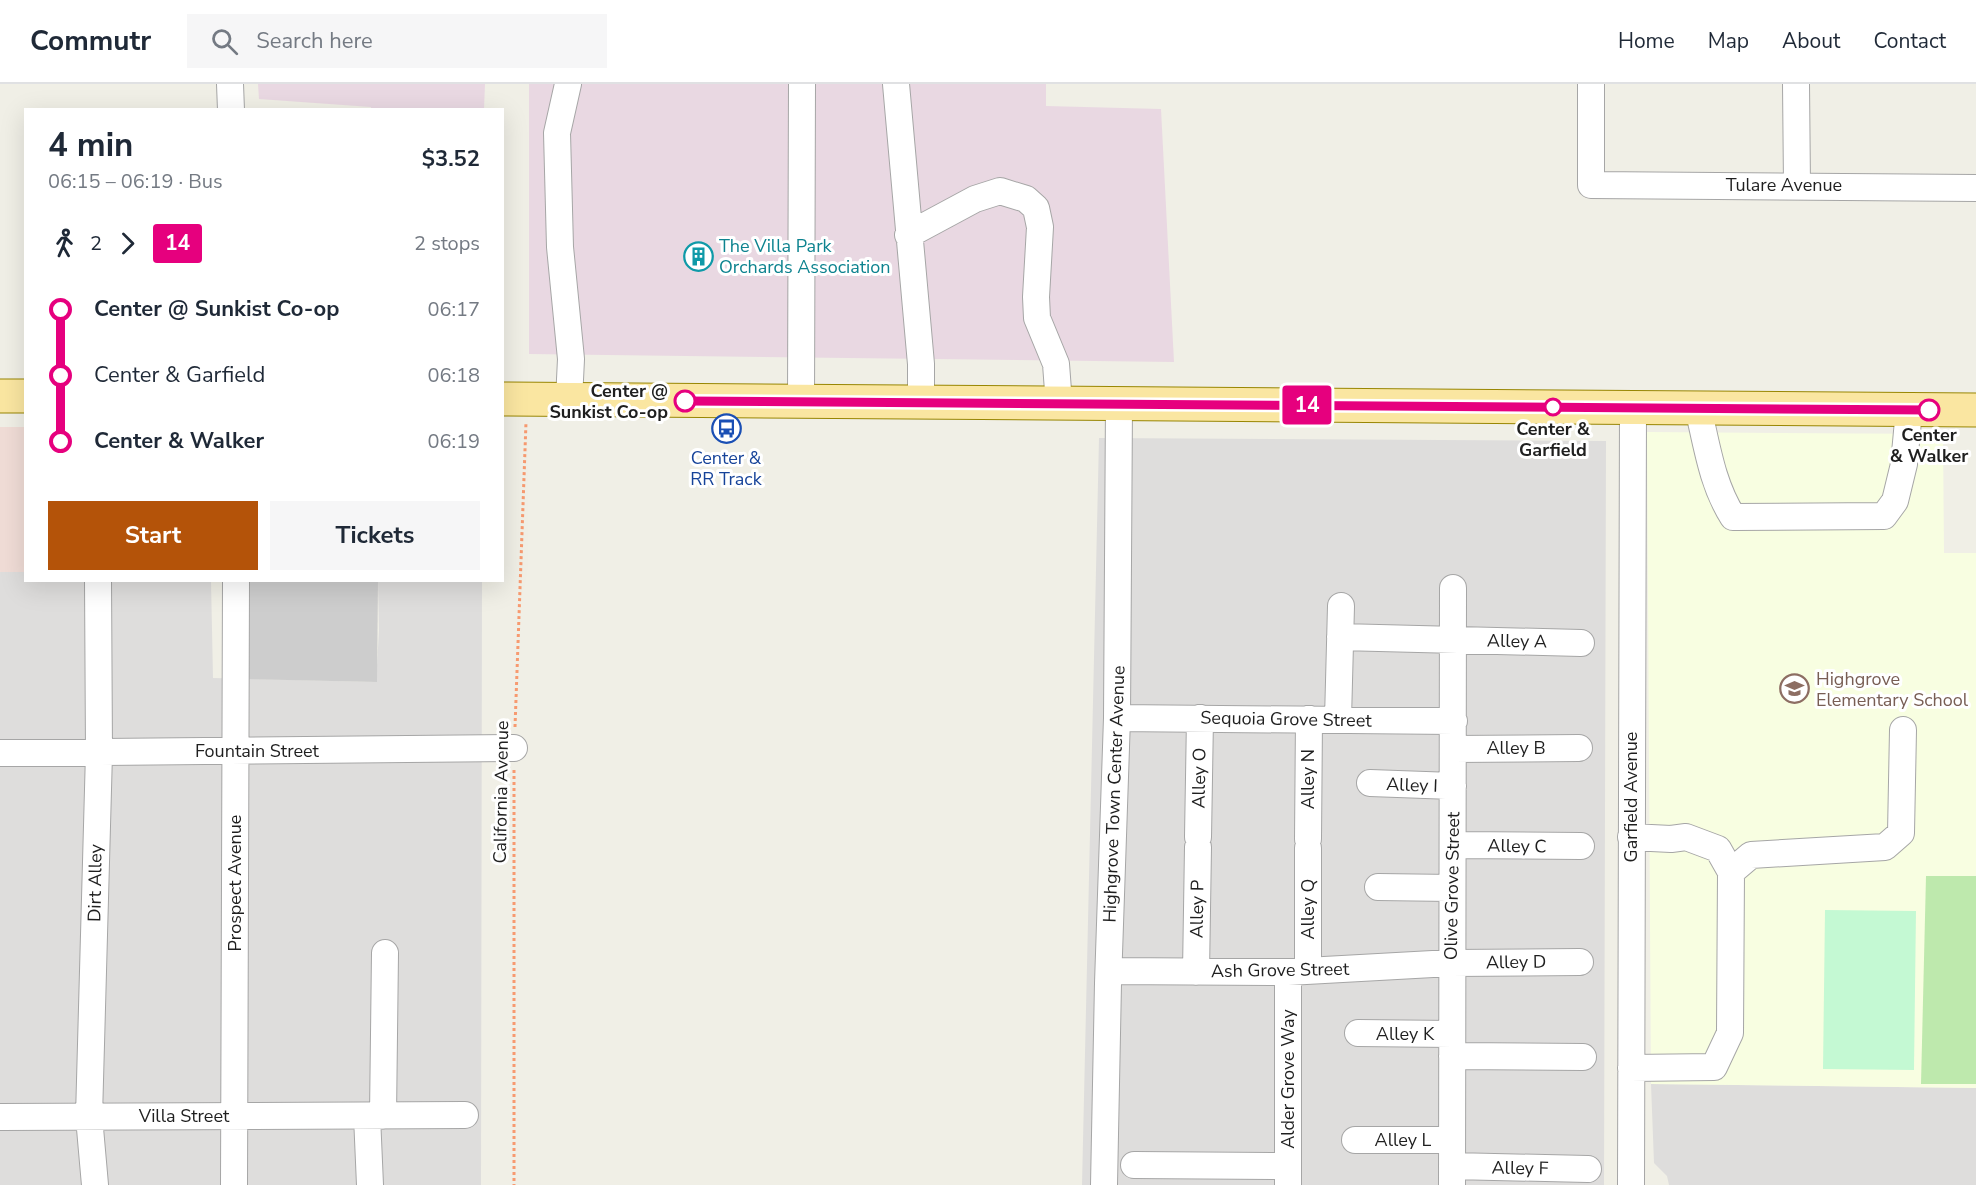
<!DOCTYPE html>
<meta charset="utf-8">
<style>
body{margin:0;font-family:"Nunito Sans",sans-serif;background:#f6f6f7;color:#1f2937;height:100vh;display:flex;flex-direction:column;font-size:22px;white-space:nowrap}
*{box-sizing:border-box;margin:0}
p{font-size:20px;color:#747a83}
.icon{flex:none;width:33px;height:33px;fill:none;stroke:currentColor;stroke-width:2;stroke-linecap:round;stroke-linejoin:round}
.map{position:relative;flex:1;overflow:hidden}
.panel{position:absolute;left:24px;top:24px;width:480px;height:474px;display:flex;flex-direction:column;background:#fff;border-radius:0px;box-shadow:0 6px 24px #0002}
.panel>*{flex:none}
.badge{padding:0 12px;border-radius:4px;font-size:21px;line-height:39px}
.map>.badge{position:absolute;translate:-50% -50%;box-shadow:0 0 0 3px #fff}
.legs{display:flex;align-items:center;gap:9px;height:66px;padding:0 24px;font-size:20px}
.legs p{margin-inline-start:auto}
.head{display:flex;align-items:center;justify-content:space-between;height:102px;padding:0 24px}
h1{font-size:33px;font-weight:700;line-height:45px}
.cta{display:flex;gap:12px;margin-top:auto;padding:12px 24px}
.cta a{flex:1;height:69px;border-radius:0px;background:#b45309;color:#fff;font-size:24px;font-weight:700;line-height:69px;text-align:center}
.cta a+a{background:#f6f6f7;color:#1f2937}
ul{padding:0 24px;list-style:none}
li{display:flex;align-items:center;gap:21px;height:66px;font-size:22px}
li i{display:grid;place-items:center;width:9px;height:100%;margin:0 8px;background:currentColor}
li i::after{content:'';width:15px;height:15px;margin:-8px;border:4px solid;border-radius:50%;background:#fff}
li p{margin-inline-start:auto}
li:first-child i{background:linear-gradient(#0000 50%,currentColor 0)}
li:last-child i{background:linear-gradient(currentColor 50%,#0000 0)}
header{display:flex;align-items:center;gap:36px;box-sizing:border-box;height:84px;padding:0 30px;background:#fff;border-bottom:2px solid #e0e1e3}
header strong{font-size:28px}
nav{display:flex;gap:33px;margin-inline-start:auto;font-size:21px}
.search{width:420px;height:54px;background:#f6f6f7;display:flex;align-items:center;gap:15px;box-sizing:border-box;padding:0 21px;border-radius:0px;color:#747a83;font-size:22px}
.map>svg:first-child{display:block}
</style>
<header>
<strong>Commutr</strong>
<div class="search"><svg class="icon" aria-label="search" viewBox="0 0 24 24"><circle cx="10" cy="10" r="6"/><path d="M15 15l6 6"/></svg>Search here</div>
<nav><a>Home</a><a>Map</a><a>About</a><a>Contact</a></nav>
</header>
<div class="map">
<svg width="1976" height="1101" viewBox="0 0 1976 1101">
<rect width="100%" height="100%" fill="#f0efe6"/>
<path fill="#dedddc" d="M1099,354L1606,357L1604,1101H1082Z
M0,488H25L26,496L211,497L213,594L376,598L379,547L378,497H482L481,1101H0Z
M1651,1000L1976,1004V1101H1669L1667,1092L1654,1079Z"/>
<path fill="#f0dcd6" d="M0,343H25V488H0Z"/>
<path fill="#e9d8e2" d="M258,0H485L484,25L371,26V23L259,15Z
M529,0H1046V22L1161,25L1174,278L529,270Z"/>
<path fill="#f8fee1" d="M1647,348L1943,350L1944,469H1976V1004L1651,1000Z"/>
<path fill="#cdcdcd" d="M250,497H378L377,598L246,595Z"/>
<path fill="#bee9ad" d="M1926,792H1976V1000H1921Z"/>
<path fill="#c4f9d3" d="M1825,826L1916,827L1914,986L1823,985Z"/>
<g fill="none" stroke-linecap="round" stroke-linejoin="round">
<defs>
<path id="minor" d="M230,0L231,26
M568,0L557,49L560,163L571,275L569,316
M896,0L921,280V318
M1591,0V101L1976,104
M1796,0L1797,101
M908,151L975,115L1000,107L1026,115L1036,124L1040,143L1036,213L1037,234L1056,280L1059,320
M801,318L802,0
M1698,324C1707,362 1712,400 1733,433L1884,432L1895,417L1904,380L1909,326
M1340,553L1581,559
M1117,634L1454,637
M1338,635L1341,522
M1454,665L1579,664
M0,669L514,664
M1370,699L1453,702
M1198,753L1200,634
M1631,753L1671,755L1686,753L1718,765L1731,788L1730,949L1714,983L1631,984
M1308,755L1309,635
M1453,761L1581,762
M1731,788L1751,771L1885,763L1901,749L1903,646
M1378,803L1452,804
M1109,887L1288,888L1451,879L1580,878
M1308,887V764
M1196,888L1198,763
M1288,888V1101
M1358,949L1452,950
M1452,972L1583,973
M367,1032L370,1101
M383,1032L385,869
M0,1033L465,1031
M1355,1056H1452
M1134,1081L1288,1082
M1452,1082L1588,1085
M95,1101L89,1033L99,669L98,496
M234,1101L236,496
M1104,1101L1108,899L1117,634L1119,320
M1452,1101L1453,504
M1631,1101L1633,324"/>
<path id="major" d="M0,312H26
M502,315L1976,326"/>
</defs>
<use href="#minor" stroke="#a6a6a6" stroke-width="28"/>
<use href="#major" stroke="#988603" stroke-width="35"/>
<path stroke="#f79a70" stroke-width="3" stroke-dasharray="3 3" stroke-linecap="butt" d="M515,643L526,338
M514,686V1101"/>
<use href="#minor" stroke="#fff" stroke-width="26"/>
<use href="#major" stroke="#fae6a1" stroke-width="33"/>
</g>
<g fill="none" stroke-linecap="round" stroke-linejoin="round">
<defs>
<path id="line-1" d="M685,317L1929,326"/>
</defs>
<use href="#line-1" stroke="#fff" stroke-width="14"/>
<use href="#line-1" stroke="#e6007e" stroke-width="9"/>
</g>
<defs>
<symbol id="building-ring" viewBox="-11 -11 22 22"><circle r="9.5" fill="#fff" stroke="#0f9aa8" stroke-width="1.5"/><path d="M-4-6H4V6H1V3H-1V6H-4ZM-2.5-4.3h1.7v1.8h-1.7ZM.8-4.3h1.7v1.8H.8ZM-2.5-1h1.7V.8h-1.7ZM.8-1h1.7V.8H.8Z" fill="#0f9aa8"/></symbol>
<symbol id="bus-ring" viewBox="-11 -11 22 22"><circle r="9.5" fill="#fff" stroke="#1a4fb4" stroke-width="1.5"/><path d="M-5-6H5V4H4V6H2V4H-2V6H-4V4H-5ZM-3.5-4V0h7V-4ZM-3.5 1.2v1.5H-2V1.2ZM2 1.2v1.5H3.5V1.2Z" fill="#1a4fb4"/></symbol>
<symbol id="school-ring" viewBox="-11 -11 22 22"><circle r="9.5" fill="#fff" stroke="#8d6e63" stroke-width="1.5"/><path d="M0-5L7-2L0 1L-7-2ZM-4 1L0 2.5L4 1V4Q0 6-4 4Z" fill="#8d6e63"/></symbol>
</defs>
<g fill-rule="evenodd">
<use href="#building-ring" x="682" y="156" width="33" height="33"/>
<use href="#bus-ring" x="710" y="328" width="33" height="33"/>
<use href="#school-ring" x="1778" y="588" width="33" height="33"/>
</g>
<g fill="#fff" stroke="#e6007e" stroke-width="3">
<circle cx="685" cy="317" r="10"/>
<circle cx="1553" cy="323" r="8"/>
<circle cx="1929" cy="326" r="10"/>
</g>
<g text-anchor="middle" stroke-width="6" stroke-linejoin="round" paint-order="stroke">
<g font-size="18" fill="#1f1f1f" stroke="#fff">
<text x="1784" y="107">Tulare Avenue</text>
<text transform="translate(1517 557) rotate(1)" y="6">Alley A</text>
<text transform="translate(1286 635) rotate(1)" y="6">Sequoia Grove Street</text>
<text x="1516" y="670">Alley B</text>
<text x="257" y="673">Fountain Street</text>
<text transform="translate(1199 694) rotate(-89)" y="6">Alley O</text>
<text transform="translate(1308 695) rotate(-90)" y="6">Alley N</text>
<text transform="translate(1412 701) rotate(2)" y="6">Alley I</text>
<text transform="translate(501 708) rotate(-89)" y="6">California Avenue</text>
<text transform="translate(1114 710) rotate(-88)" y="6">Highgrove Town Center Avenue</text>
<text transform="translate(1631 713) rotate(-90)" y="6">Garfield Avenue</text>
<text transform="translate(1517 762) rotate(1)" y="6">Alley C</text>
<text transform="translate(95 799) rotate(-89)" y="6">Dirt Alley</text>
<text transform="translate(235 799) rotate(-90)" y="6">Prospect Avenue</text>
<text transform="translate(1452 802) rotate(-89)" y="6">Olive Grove Street</text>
<text transform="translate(1197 825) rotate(-89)" y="6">Alley P</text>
<text transform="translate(1308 825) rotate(-90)" y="6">Alley Q</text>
<text transform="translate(1516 878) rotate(-1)" y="6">Alley D</text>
<text transform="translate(1280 886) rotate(-1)" y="6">Ash Grove Street</text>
<text x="1405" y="956">Alley K</text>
<text transform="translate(1288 995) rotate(-90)" y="6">Alder Grove Way</text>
<text x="184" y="1038">Villa Street</text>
<text x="1403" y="1062">Alley L</text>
<text transform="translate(1520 1084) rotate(1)" y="6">Alley F</text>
</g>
<g font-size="18" fill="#0d838f" stroke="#fff" text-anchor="start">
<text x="719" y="168">The Villa Park<tspan x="719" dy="21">Orchards Association</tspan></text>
</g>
<g font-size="18" font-weight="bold" fill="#1f1f1f" stroke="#fff">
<text x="668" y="313" text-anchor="end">Center @<tspan x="668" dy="21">Sunkist Co-op</tspan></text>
<text x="1553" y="351">Center &amp;<tspan x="1553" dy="21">Garfield</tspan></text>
<text x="1929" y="357">Center<tspan x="1929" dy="21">&amp; Walker</tspan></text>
</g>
<g font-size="18" fill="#164399" stroke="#fff">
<text x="726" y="380">Center &amp;<tspan x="726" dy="21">RR Track</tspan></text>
</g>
<g font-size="18" fill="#785e54" stroke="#fff" text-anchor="start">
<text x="1816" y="601">Highgrove<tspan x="1816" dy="21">Elementary School</tspan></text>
</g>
</g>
</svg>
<b class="badge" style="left:1307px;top:321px;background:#e6007e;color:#fff">14</b>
<section class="panel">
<div class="head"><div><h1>4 min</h1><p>06:15 – 06:19 · Bus</p></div><b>$3.52</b></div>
<div class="legs"><svg class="icon" aria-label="walk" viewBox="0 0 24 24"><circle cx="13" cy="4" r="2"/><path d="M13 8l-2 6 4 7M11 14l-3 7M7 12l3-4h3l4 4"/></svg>2<svg class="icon" aria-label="forward" viewBox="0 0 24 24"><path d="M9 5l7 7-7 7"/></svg><b class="badge" style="background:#e6007e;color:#fff">14</b><p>2 stops</p></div>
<ul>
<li><i style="color:#e6007e"></i><b>Center @ Sunkist Co-op</b><p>06:17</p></li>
<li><i style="color:#e6007e"></i><span>Center &amp; Garfield</span><p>06:18</p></li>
<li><i style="color:#e6007e"></i><b>Center &amp; Walker</b><p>06:19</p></li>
</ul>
<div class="cta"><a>Start</a><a>Tickets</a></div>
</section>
</div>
